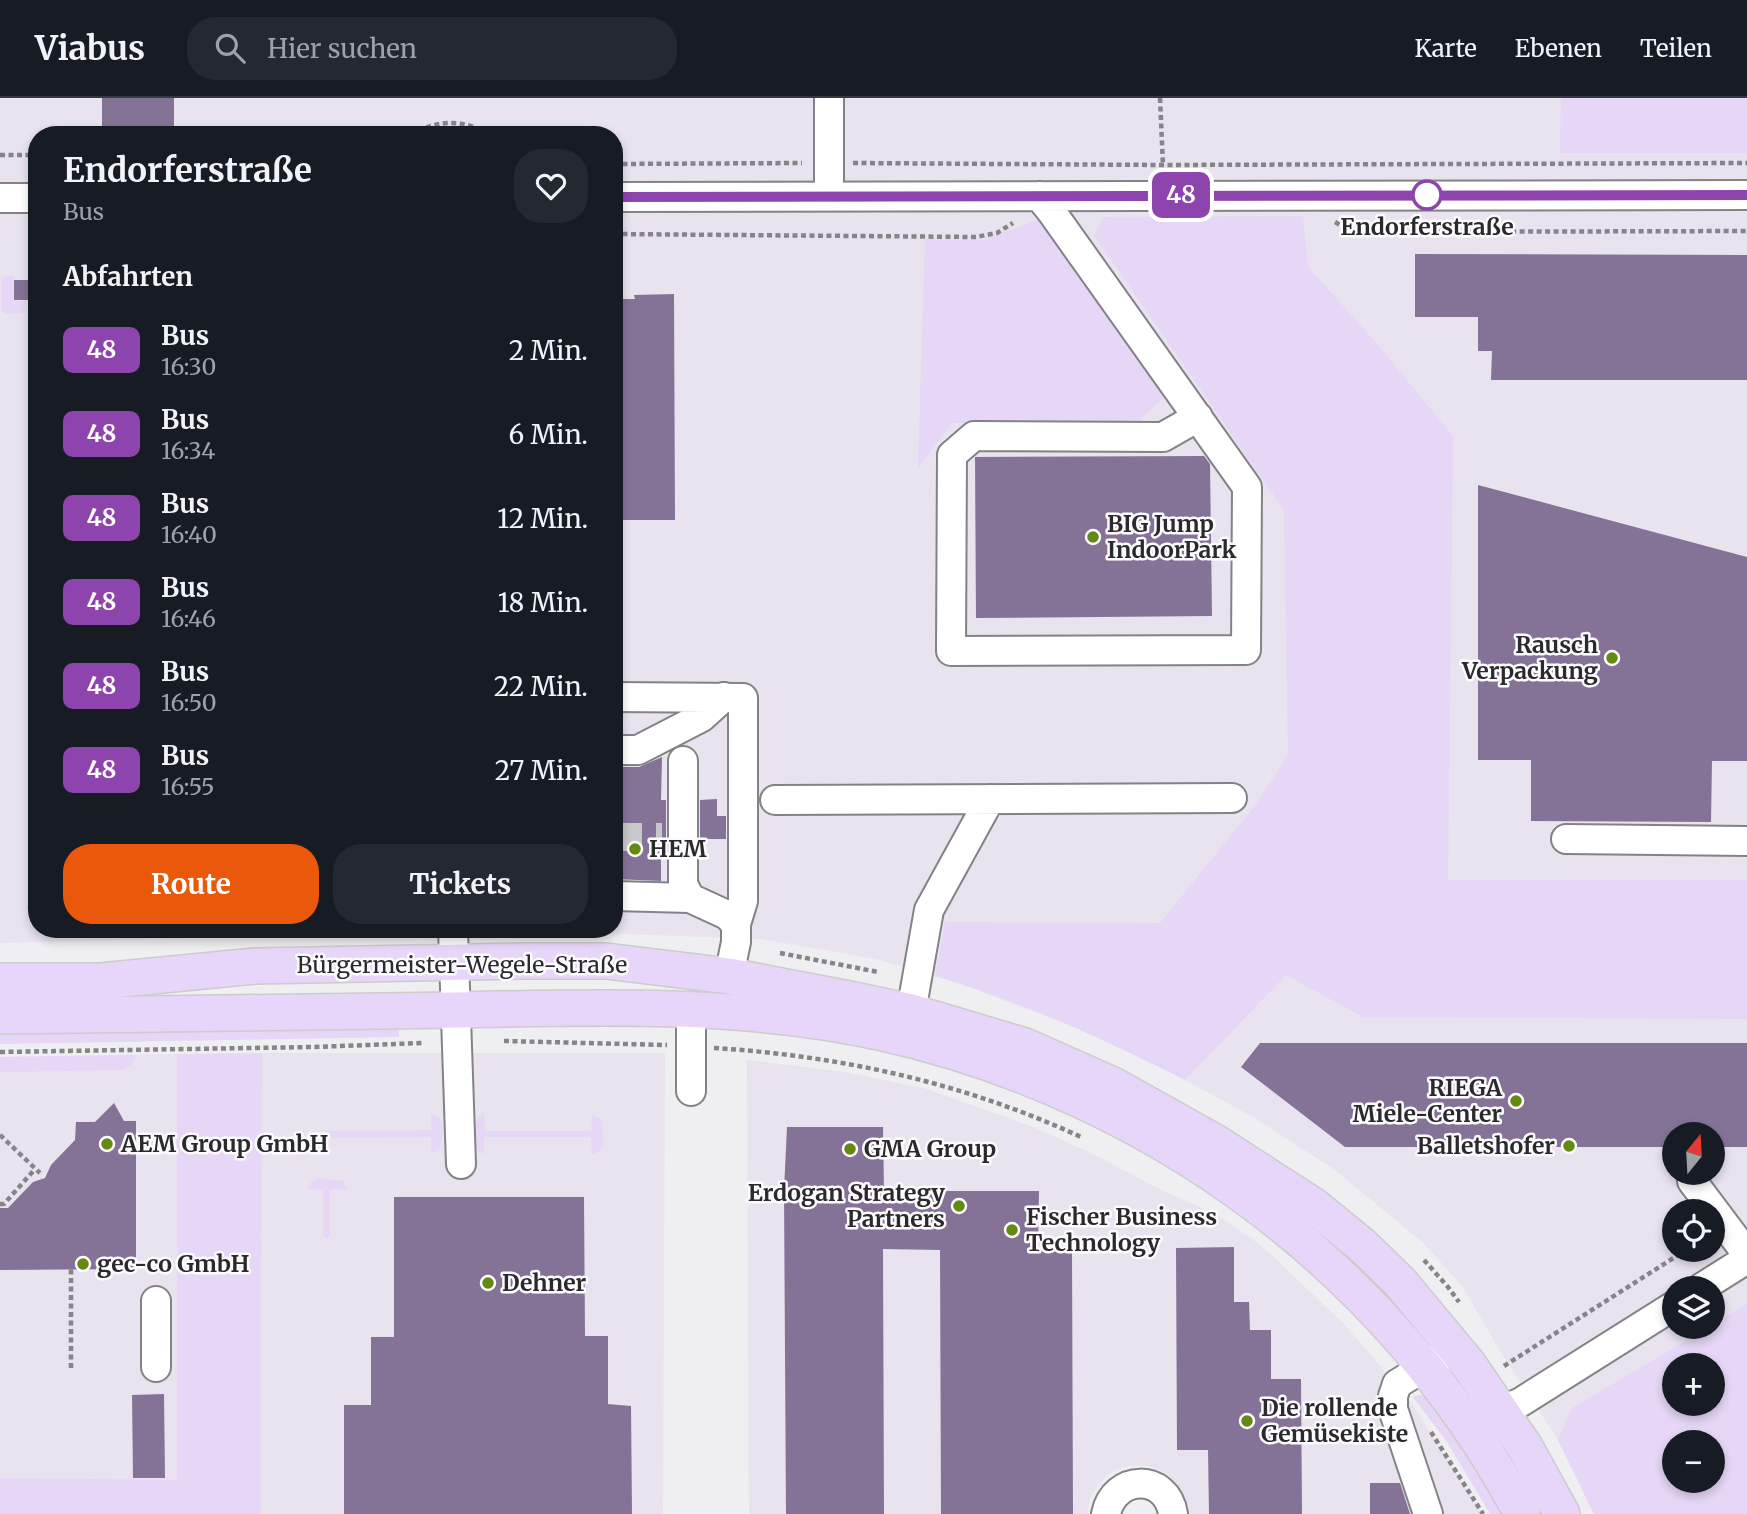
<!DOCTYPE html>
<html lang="de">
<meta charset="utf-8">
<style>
body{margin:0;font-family:Merriweather,serif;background:#242831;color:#f1f3f6;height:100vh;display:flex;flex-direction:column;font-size:26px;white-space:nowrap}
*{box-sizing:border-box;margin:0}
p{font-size:23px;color:#9ea1a6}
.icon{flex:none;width:38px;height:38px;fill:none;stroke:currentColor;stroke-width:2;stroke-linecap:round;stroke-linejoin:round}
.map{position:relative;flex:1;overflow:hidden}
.drawer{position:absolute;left:28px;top:28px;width:595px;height:812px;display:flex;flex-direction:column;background:#171b24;border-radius:28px;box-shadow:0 4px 10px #0003}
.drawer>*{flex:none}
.badge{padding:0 14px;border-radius:10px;font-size:24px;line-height:46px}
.needle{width:46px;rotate:18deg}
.fabs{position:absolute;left:1662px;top:1024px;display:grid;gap:14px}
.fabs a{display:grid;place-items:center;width:63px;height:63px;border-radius:50%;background:#171b24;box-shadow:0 4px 10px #0003;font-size:35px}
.map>.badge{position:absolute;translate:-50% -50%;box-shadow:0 0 0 4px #fff}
h2{padding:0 35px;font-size:26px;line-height:63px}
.round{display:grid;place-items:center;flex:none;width:74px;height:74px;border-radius:28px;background:#242831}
.overview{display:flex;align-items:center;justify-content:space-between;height:119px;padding:0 35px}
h1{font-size:33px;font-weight:700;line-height:52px}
.primary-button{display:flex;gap:14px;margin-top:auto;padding:14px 35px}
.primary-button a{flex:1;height:80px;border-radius:28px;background:#ea580c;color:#fff;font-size:28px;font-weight:700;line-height:80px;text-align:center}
.primary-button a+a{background:#242831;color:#f1f3f6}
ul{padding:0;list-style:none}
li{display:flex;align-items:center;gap:21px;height:84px;padding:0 35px}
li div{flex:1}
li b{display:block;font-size:26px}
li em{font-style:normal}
li .badge{min-width:77px;font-weight:700;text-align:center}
header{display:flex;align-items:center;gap:42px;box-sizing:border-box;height:98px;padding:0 35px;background:#171b24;border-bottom:2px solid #363941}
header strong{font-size:33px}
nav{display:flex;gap:38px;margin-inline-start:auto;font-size:24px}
.search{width:490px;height:63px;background:#242831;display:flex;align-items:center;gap:18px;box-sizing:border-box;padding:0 24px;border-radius:28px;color:#9ea1a6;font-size:26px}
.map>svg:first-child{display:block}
</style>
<header>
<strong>Viabus</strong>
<div class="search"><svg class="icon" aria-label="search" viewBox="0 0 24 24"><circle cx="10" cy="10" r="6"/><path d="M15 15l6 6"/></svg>Hier suchen</div>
<nav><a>Karte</a><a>Ebenen</a><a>Teilen</a></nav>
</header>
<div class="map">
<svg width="1747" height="1416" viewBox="0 0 1747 1416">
<rect width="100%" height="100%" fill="#efeef1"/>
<path fill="#e8e3ee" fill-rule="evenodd" d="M0,0H1747V1416H1594L1558,1342L1500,1253L1461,1186L1422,1144L1335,1072L1253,1019L1185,982L1098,938L961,886L880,862L762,841L624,836H343L0,845ZM37,37H614V831H37ZM1675,1036H1713V1074H1675ZM1675,1113H1713V1152H1675ZM1675,1190H1713V1228H1675ZM1675,1267H1713V1306H1675ZM1675,1344H1713V1382H1675Z
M262,955H665L663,1416H261Z
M177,956V1383L0,1380V959Z
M747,962L845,974L927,991L1031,1028L1093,1056L1165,1094L1214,1115L1251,1140L1277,1162L1345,1227L1410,1303L1483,1416H1188L1182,1393L1167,1376L1149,1368L1131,1367L1114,1373L1100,1384L1090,1400L1087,1416H749Z"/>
<path fill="#e5d7f5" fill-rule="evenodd" d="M1561,0H1747V55H1560Z
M1303,118L1308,169L1371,239L1453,338L1448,782H1747V921L1363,919L1286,877L1185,982C1105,942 1022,903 935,878L945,824L1160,825L1254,709L1288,658L1284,412L1094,137L1104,119Z
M1044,119L1166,297L1136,326L952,325L918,370L925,141L984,142Z
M6,178H13V203H26L24,215L9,216L2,214V182Z
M399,923V939L0,946V929Z
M262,955L261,1416H0V1380L177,1382V956Z
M136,957L131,967L124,972L0,974V959Z
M431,1016L439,1019C445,1028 443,1042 439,1052L431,1056V1039L323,1040L321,1037L323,1033L431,1032Z
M484,1016L485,1033H591L592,1017L602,1022L603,1044L600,1052L592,1057L591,1039H484V1056L477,1053C471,1041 470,1021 484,1016Z
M319,1080L343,1083L347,1091L330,1092V1138L327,1141L323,1138V1092L307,1091L311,1084Z
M1747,1206V1416H1594L1558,1342L1572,1310L1709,1229L1713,1228V1226ZM1675,1267H1713V1306H1675ZM1675,1344H1713V1382H1675Z
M1418,1297H1429L1508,1416H1490L1447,1344L1413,1299Z"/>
<path fill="#857397" d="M102,0H174V29H102Z
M1415,156L1747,157V282H1491L1492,253H1478V219H1415Z
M14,182H37V202H14Z
M674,196L675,422H614V201H635L634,197Z
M1204,358L1210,366L1212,518L976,520L975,359Z
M1478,387L1747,459V663H1712L1711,724L1531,723V662H1478Z
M662,659L661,702H666V742H661V783L614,781V669H639Z
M717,701V718H726V741H700V702Z
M1260,945H1747V1049H1713V1036H1675V1049H1345L1241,969Z
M114,1005L124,1023H136V1171L0,1172V1110H8L33,1084L45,1080L51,1067L75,1042L76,1024H95Z
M787,1029H883L884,1093H1039L1038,1152H1072L1073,1416H941L940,1152L883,1151L884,1416H786L784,1092Z
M394,1099H584L585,1238H608V1306L631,1308L632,1416H344V1307H371V1239H394Z
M1234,1149V1204H1249L1250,1232H1271V1281H1301L1302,1416H1209L1208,1352H1177L1176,1150Z
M164,1296L165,1380H133L132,1297Z
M1370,1385H1400L1410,1416H1370Z"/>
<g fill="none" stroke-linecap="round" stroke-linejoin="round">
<path stroke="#c8c7c9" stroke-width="28" stroke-dasharray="28 14" stroke-linecap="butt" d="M614,739H662"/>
<defs>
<path id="minor" d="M829,98V0
M1039,98L1051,113L1247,389L1246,552L951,553L952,357L974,338L1163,339L1198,319
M614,99L1747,97
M0,100H37
M614,599L743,600V803L736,826
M614,652H638L702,619L724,599
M683,663V786L690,800L727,817L736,826V844L729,878
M775,702L1232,700
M1566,741L1747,743
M614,798L690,800
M453,831L461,1066
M691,911V993
M911,914L929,812L990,701
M1692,1083L1747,1156
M1701,1190L1747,1161
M156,1269V1203
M1481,1311L1501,1313L1521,1304L1675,1207
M1106,1416C1114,1376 1167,1375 1173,1416
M1428,1416L1393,1311V1298L1397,1286L1455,1250"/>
<path id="major" d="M0,883H101L255,868L526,863H606L729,878L849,901L911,914L1025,948L1113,987L1215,1044L1314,1108L1363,1148L1400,1184L1469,1267L1525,1349L1562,1416
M0,918C152,916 304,914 455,912C598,909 743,904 883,935C1154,996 1391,1170 1522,1416"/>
</defs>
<use href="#minor" stroke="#838285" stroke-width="32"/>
<use href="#major" stroke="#ccc" stroke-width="38"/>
<path stroke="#858486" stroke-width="4.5" stroke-dasharray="5 3.5" stroke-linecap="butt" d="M1160,0L1163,68
M411,37C438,21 464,21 491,37
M0,57H37
M853,65L1163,67L1747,65
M614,66L802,65
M1335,124L1348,132L1369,134L1747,133
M614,136L976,139L997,135L1013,125
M780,855L878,874
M504,943L667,947
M714,950C842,958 964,985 1081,1039
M0,954L313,949L422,945
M0,1037L40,1075
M0,1106H4L35,1071
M1424,1162L1448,1189L1459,1204
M1504,1268L1686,1152
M71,1270V1171
M1431,1334L1483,1416"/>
<use href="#minor" stroke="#fff" stroke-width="28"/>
<use href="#major" stroke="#e8d6fa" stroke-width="35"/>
</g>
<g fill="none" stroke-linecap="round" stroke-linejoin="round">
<defs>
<path id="line" d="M614,99L1747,97"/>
</defs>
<use href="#line" stroke="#fff" stroke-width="16"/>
<use href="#line" stroke="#8e44ad" stroke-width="10"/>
</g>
<circle fill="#fff" stroke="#8e44ad" stroke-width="3.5" cx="1427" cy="97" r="14"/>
<g fill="#638a13" stroke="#fdfbff" stroke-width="2.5">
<circle cx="1093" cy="439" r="7"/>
<circle cx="1612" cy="560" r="7"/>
<circle cx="635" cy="751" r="7"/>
<circle cx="1516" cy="1003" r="7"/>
<circle cx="107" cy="1046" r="7"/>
<circle cx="1569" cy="1048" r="7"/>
<circle cx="850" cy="1051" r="7"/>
<circle cx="959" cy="1108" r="7"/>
<circle cx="1012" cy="1132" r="7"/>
<circle cx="83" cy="1166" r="7"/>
<circle cx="488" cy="1185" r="7"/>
<circle cx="1247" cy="1323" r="7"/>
</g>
<g text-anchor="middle" stroke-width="5" stroke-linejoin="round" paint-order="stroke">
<g font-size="23" font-weight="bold" fill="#2a2a2b" stroke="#fdfbff">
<text x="1427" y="137">Endorferstraße</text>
</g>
<g font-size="23" font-weight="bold" fill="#2a2a2b" stroke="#fdfbff" text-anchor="start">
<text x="1107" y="434">BIG Jump<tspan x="1107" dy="26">IndoorPark</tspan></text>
<text x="1598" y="555" text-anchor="end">Rausch<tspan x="1598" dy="26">Verpackung</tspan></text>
<text x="649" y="759">HEM</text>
<text x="1502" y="998" text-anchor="end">RIEGA<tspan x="1502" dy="26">Miele-Center</tspan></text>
<text x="121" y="1054">AEM Group GmbH</text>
<text x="1555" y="1056" text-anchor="end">Balletshofer</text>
<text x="864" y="1059">GMA Group</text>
<text x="945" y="1103" text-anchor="end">Erdogan Strategy<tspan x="945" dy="26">Partners</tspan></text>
<text x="1026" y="1127">Fischer Business<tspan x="1026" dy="26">Technology</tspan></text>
<text x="97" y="1174">gec-co GmbH</text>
<text x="502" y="1193">Dehner</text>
<text x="1261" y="1318">Die rollende<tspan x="1261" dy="26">Gemüsekiste</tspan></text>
</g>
<g font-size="23" fill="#2a2a2b" stroke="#fdfbff">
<text x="462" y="875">Bürgermeister-Wegele-Straße</text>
</g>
</g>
</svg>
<div class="fabs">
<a><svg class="needle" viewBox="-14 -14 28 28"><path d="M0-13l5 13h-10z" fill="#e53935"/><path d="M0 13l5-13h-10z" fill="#9ea1a6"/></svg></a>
<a><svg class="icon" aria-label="locate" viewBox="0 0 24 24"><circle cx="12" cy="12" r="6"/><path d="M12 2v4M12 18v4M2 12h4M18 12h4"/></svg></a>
<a><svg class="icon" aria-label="layers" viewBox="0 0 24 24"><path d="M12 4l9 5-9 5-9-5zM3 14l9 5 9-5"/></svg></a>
<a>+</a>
<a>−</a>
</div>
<b class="badge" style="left:1181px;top:97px;background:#8e44ad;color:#fff">48</b>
<section class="drawer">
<div class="overview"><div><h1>Endorferstraße</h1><p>Bus</p></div><a class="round"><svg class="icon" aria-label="heart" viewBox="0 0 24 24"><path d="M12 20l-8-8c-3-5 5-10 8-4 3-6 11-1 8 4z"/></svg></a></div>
<h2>Abfahrten</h2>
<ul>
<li><span class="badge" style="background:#8e44ad;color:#fff">48</span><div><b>Bus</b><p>16:30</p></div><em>2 Min.</em></li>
<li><span class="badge" style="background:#8e44ad;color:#fff">48</span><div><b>Bus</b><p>16:34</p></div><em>6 Min.</em></li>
<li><span class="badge" style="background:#8e44ad;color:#fff">48</span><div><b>Bus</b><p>16:40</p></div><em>12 Min.</em></li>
<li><span class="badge" style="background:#8e44ad;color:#fff">48</span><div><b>Bus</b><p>16:46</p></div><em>18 Min.</em></li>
<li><span class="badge" style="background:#8e44ad;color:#fff">48</span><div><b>Bus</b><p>16:50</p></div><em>22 Min.</em></li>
<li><span class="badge" style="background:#8e44ad;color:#fff">48</span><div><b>Bus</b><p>16:55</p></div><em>27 Min.</em></li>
</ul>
<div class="primary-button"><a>Route</a><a>Tickets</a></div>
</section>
</div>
